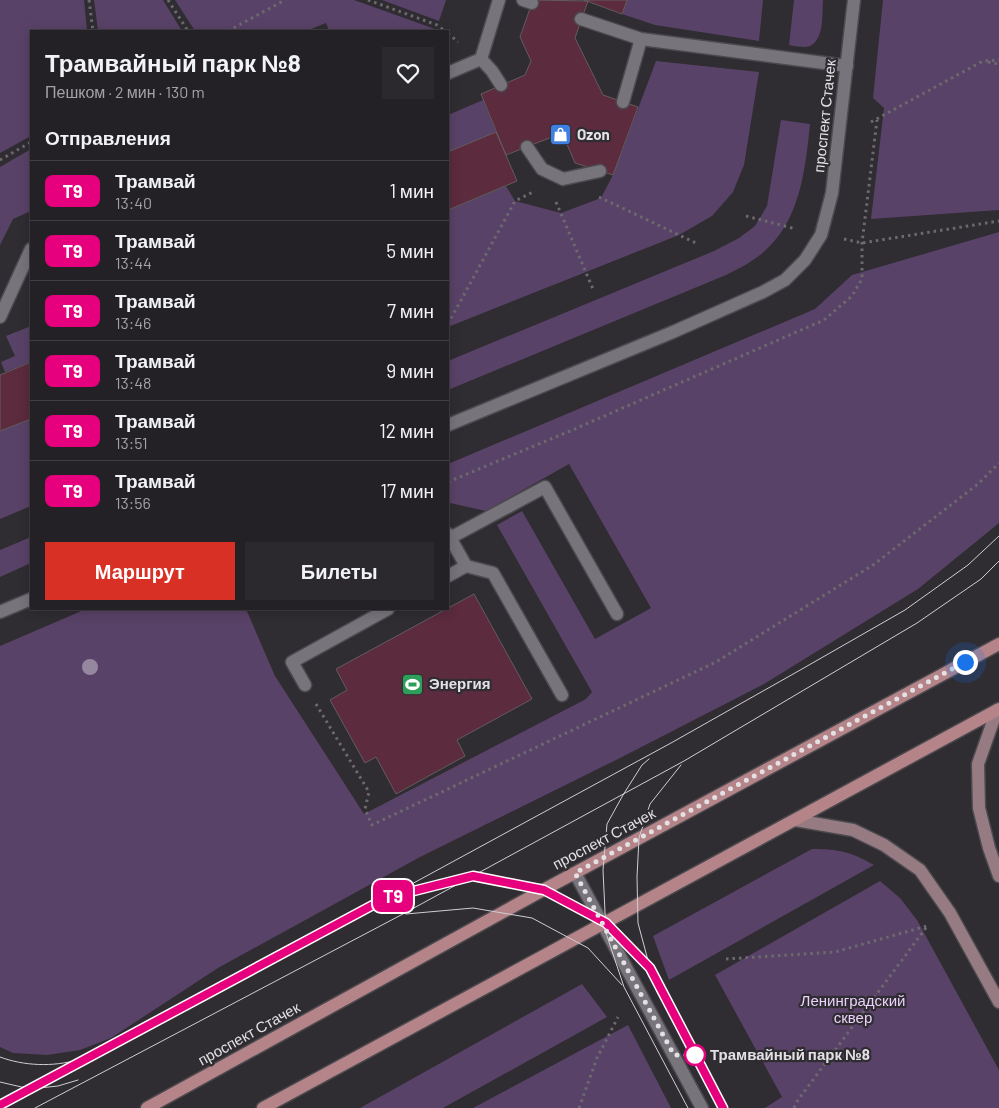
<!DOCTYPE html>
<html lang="ru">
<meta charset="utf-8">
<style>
body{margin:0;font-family:Barlow,sans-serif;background:#2b292e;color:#f1f3f6;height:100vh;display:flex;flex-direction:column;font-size:19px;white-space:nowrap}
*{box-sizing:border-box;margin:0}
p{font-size:16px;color:#a3a3a7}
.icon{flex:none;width:28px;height:28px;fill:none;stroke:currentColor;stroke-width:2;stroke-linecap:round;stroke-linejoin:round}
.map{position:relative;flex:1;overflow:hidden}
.side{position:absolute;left:30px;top:30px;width:419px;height:580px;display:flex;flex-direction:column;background:#232126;border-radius:0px;box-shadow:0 2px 12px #0003,0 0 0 1px #403e43}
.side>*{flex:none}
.badge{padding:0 10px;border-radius:8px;font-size:18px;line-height:32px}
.you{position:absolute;width:25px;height:25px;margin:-12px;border:4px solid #fff;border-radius:50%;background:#1a73e8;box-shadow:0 0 0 8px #1a73e833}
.map>.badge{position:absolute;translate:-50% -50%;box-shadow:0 0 0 2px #fff}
h2{padding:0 15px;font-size:19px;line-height:45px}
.round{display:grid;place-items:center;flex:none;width:52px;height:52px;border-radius:0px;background:#2b292e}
.head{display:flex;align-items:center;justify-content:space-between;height:85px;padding:0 15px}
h1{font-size:24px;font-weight:700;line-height:38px}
.action{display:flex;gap:10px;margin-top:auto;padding:10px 15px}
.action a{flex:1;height:58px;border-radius:0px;background:#d93025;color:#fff;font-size:20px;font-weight:700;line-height:58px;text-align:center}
.action a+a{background:#2b292e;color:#f1f3f6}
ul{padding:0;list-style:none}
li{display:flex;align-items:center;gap:15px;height:60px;padding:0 15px;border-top:1px solid #403e43}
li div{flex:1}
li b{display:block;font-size:19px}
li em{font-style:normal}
li .badge{min-width:55px;font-weight:700;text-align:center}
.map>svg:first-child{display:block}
</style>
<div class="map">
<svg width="999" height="1108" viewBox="0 0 999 1108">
<rect width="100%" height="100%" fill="#2f2c32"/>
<path fill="#594267" d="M0,0H84L87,31H31V136L0,153Z
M94,0H163L182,31H98Z
M175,0H354L435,29L430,31H329L326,23L306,31H195Z
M382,0H446L439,21Z
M627,0H763L759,41L655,25L622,14Z
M794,0H823C822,14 825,44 806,47C801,47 794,46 789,45Z
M883,0H999V210L871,219L884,108L873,98Z
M656,61L759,72L744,165L733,192L712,216L679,235L448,327V210L506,186L515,201L561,213L601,198L613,175Z
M483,100L496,132L448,152V136L449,135L448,131V115Z
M781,120L810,124C805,174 799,230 753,260C745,266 735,270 726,275L448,390V361L714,251L739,238L755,226L767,206Z
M31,149V211L13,219L0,245V167Z
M999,232V523L918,589L764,684L620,758L420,857L218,968L111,1038L80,1050L47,1055L13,1053L0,1047V646L86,609H246L275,676L364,814L586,699L592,692L497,525L522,511L595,639L651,608L569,464L486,511L450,503L448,499V464L815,309L852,275Z
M31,326V362L5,372L1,362L15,356L6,336Z
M31,419V506L0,519V431Z
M31,537V563L0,577V550Z
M812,849C839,849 851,852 874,865L669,980L653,936Z
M880,881L900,898L917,920L999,1070V1108H765L782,1097L715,975Z
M582,984L607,1017L443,1108H360Z
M628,1025L671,1108H473Z"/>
<path fill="#5c2b3d" stroke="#635c5e" d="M533,0L588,1L575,38L603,95L638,107L613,175L575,163L566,142L552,137L506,155L481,94L525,75L531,61L520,37Z
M584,0H627L622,14Z
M496,132L517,181L448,210V152Z
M31,362V419L0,431V375Z
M474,594L532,699L457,740L465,756L396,794L376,757L365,763L330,700L347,690L336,669Z"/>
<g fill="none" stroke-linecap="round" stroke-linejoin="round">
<defs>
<path id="service" d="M523,0L532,3
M581,19L641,39
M481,59L492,71L501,85
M448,73L481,59L499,0
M623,102L641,39L847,66
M527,147L542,169L563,179L600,171
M0,317L31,249
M448,534L466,566L448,576
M450,538L545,487L617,614
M466,566L493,573L562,695
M305,685L292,662L388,609
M575,873L702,1108"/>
<path id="minor" d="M448,425L673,332L763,292L785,280L805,260L821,235L832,193L854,0
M0,612L31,599"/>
<path id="secondary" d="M997,710L978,764L979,808L989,848L999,876
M795,820L853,830L884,845L920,870L950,913L999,1002"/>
<path id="primary" d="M147,1108L545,889L999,644
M263,1108L999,709"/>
</defs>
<use href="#service" stroke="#4c4a4e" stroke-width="15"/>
<use href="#minor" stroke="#4c4a4e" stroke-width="15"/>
<use href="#secondary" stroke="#4c4a4e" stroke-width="15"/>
<use href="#primary" stroke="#4c4a4e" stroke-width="15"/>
<path stroke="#6d6a6f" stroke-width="3" stroke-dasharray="2.5 4" stroke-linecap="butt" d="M89,0L93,31
M168,0L188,31
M368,0L437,25L445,31
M228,31L285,0
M448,33L458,42
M988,62L999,64
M871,122L983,61L999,60
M0,160L31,142
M599,197L698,244
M556,202L593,289
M746,216L796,229
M844,239L862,243L999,221
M448,324L515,201L533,192
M448,482L570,431L824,320L852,296L862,279V243L877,120
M316,704L369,792L365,809L372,825L716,662L873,565L978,484L999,463
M726,959L835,952L927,926
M579,1108L597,1058L618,1017
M794,1108L798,1100L928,925"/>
<use href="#service" stroke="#78747b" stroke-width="12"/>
<use href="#minor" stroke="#78747b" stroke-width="12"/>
<use href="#secondary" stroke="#967c82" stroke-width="12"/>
<use href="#primary" stroke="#b48489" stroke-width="12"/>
<path stroke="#d0ced1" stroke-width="1" d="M649,759L642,765L623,795L607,824L603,870L606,933L624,987L688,1108
M681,765L650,804L639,838L637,877L638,923L650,968L723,1108
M401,894L473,876L545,889L606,923L648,966
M406,914L473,908L532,918L588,948L622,985
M0,1057C24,1066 53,1067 77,1060
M0,1082L30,1089L58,1086L78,1080
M0,1105L386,898L671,743L802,669L905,610L968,565L999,536
M35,1108L401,915L684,761L917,623L981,579L999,561"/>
</g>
<circle fill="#9687a1" cx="90" cy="667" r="8"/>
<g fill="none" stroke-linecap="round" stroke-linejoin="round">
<defs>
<path id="line" d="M0,1105L386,898L473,876L544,890L606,923L650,968L723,1108"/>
</defs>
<use href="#line" stroke="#fff" stroke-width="11"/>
<use href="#line" stroke="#e6007e" stroke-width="8"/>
<path stroke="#e3e1e4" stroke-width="5" stroke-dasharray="0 9" d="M695,1055H674L575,873L965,662"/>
</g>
<defs>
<symbol id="shop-square" viewBox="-11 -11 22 22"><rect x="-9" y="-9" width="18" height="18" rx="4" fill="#3f7fe0" stroke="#2f2c32"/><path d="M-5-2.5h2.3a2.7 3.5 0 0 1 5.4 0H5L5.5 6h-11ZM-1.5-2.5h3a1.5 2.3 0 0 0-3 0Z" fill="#fff"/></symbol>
<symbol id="stadium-square" viewBox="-11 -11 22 22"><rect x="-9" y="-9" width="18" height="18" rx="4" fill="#2e9e5b" stroke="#2f2c32"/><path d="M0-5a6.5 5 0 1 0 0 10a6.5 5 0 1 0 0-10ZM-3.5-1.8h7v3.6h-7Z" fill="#fff"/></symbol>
</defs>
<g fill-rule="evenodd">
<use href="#shop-square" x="548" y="122" width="25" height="25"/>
<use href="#stadium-square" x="400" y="672" width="25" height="25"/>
</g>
<circle fill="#fff" stroke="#e6007e" stroke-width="2.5" cx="695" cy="1055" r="10"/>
<g text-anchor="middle" stroke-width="4.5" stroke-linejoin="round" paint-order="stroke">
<g font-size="15" fill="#e3e1e4" stroke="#2f2c32">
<text transform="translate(825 116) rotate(-84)" y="5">проспект Стачек</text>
<text transform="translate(604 839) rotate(-28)" y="5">проспект Стачек</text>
<text transform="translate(249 1034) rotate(-29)" y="5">проспект Стачек</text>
</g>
<g font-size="15" font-weight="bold" fill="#e3e1e4" stroke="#2f2c32" text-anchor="start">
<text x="577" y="140">Ozon</text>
<text x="429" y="689">Энергия</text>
</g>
<g font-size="15" fill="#ebd1fc" stroke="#2f2c32">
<text x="853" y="1006">Ленинградский<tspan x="853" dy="17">сквер</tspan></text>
</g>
<g font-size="15" font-weight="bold" fill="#e3e1e4" stroke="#2f2c32" text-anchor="start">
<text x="710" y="1060">Трамвайный парк №8</text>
</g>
</g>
</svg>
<div class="you" style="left:965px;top:662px"></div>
<b class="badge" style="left:393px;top:896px;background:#e6007e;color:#fff">T9</b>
<section class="side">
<div class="head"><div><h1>Трамвайный парк №8</h1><p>Пешком · 2 мин · 130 m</p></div><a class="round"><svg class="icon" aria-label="heart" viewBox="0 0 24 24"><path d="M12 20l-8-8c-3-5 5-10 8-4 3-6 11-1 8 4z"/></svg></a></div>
<h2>Отправления</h2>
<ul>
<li><span class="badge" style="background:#e6007e;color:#fff">T9</span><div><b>Трамвай</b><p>13:40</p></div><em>1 мин</em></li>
<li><span class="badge" style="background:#e6007e;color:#fff">T9</span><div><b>Трамвай</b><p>13:44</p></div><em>5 мин</em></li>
<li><span class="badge" style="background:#e6007e;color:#fff">T9</span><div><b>Трамвай</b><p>13:46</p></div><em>7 мин</em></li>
<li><span class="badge" style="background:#e6007e;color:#fff">T9</span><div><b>Трамвай</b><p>13:48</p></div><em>9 мин</em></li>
<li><span class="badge" style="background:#e6007e;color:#fff">T9</span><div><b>Трамвай</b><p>13:51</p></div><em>12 мин</em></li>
<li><span class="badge" style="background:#e6007e;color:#fff">T9</span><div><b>Трамвай</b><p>13:56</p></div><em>17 мин</em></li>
</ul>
<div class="action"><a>Маршрут</a><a>Билеты</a></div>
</section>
</div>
